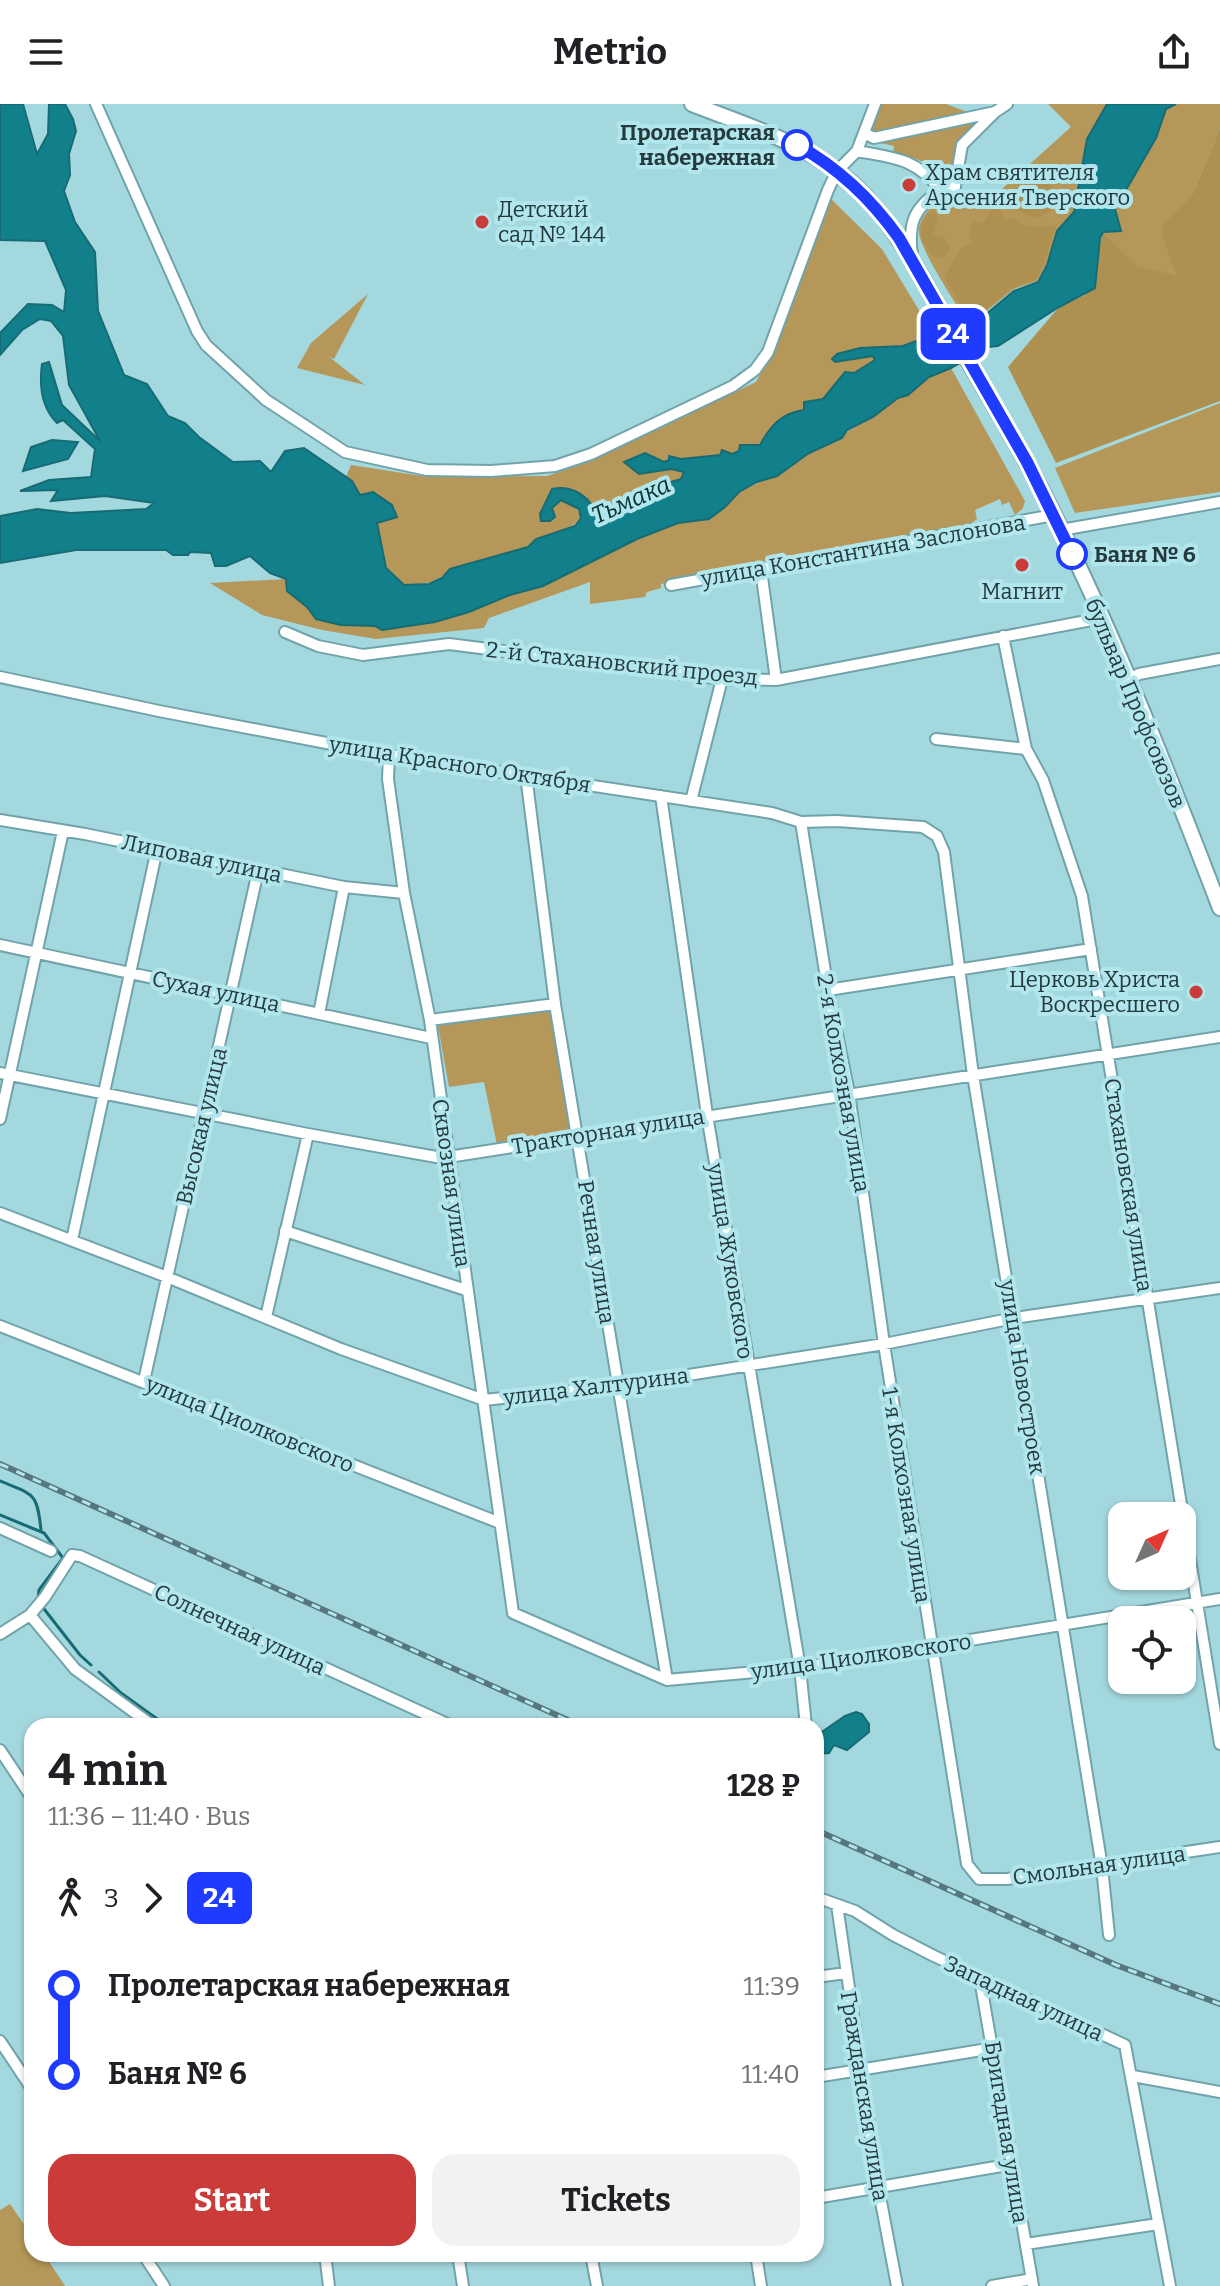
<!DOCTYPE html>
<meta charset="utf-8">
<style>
body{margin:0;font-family:Bitter,serif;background:#f2f2f2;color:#202124;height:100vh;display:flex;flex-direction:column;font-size:30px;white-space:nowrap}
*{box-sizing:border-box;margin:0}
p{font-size:26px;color:#757577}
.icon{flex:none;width:44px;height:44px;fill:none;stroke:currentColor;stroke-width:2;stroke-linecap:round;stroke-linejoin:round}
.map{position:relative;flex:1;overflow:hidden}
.panel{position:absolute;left:24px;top:1614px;width:800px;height:544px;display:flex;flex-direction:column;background:#fff;border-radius:24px;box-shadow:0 2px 6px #0004}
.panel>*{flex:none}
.badge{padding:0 16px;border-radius:12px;font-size:28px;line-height:52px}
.needle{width:52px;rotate:45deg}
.tools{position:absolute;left:1108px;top:1398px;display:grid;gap:16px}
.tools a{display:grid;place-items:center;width:88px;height:88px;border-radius:16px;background:#fff;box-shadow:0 2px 6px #0004;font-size:40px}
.map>.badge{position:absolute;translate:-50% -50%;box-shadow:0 0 0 4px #fff}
.legs{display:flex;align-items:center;gap:12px;height:88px;padding:0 24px;font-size:26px}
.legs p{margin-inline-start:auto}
.overview{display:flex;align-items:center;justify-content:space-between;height:136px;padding:0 24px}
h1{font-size:44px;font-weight:700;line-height:60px}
.primary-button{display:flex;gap:16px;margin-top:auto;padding:16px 24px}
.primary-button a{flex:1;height:92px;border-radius:24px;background:#ca3b39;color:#fff;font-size:32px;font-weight:700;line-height:92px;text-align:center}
.primary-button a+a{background:#f2f2f2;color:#202124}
ul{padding:0 24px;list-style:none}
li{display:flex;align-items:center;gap:28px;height:88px;font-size:30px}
li i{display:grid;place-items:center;width:12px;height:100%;margin:0 10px;background:currentColor}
li i::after{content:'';width:20px;height:20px;margin:-10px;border:6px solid;border-radius:50%;background:#fff}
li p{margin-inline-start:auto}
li:first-child i{background:linear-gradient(#0000 50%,currentColor 0)}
li:last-child i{background:linear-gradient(currentColor 50%,#0000 0)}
header{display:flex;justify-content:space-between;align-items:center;height:104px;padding:0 24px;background:#fff;font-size:36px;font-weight:700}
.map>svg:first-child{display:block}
</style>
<header><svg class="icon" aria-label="menu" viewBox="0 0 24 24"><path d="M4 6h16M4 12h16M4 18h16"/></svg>Metrio<svg class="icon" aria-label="share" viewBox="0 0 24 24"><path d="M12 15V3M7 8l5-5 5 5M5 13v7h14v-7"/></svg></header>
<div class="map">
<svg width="1220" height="2182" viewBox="0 0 1220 2182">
<rect width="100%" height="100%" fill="#a4d8df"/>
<path fill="#b49759" d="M882,0H946L967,8L875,30L869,27L877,7Z
M1048,0H1107L1087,35L1074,108L1057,127L1046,161L1037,177L1014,185L969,221C959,204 916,141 919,125C921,110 935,100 945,90L1014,102L1016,97L1002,85L1071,23Z
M1176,0H1220V24L1193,89L1161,121L1176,171L1138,164L1103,128L1121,127L1115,105L1156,34L1166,5Z
M983,13L960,41L954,70L949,82H943C930,56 920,55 893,50L894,42L876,38Z
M830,94L882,145L937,236L931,239L916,237L904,242H880L835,257L873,252L875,256L854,269L845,268L823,295L804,298V306L768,327L760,341H740L739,347L732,350L681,355L670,352L669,356L639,370L671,365L685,368L681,375L637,389L619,400L595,406C582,392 572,381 552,385L549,392L552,404L560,396C572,400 578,402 581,414C568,430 543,429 528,443L450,465C436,480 424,480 404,481L386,464L377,419L396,413L392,401L373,388L360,391L346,373L351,361L428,373L547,372L591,357L756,278L771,250Z
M368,190L334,255L328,252L365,281L297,264L311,239Z
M951,264L1025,397L1023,404L1015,411L1009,398L1002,401L1000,395L975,406L977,415L964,425L661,480V484L647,488L645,493L590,500V478L489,514L484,524L376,535L322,526L262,511L210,479L286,475L287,486L307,503L316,515L341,521L375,522L469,508L637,435L678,419L709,415L725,403L739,388L790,364L809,349L873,313L898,294L908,291L929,273Z
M1220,299V388L1075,409L1055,364Z
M553,904L574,1028L497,1041L484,978L449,983L438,922Z
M10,2100L32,2132V2150H44L65,2182H0V2106Z"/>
<path fill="#ae9151" d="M1220,24V297L1056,359L1008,263L1059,203L1085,191L1103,128L1138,163L1176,171L1163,134L1161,121L1193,89Z
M1035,74H1045C1048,79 1053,85 1056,91C1061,102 1045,113 1035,113C1028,113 1022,109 1016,105L1018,96L1007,87C1017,81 1027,82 1035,74Z
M996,105L1002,108L1005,115L1014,114L1026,122L1038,123L1056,122L1044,160L1036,176L1013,183L971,218L944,173L962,143L972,140C969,131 967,125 974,118L983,119L991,106Z
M932,109L937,111L938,116L933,131L942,132L950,143L945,152L939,154L931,151L927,143L923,140L921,125L927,110Z"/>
<path fill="#11808b" stroke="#176b74" stroke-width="2" d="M0,0H23L37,50L48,30L49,0H65L73,15L76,27L69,50L70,71L64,87L75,118L95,148L98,207L124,271L147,280L168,312L185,319L199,333L233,358L260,357L271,368L285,347L304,344L352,377L360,391L373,388L392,401L397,413L377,419L386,464L404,481L429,480L442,474L450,465L528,443L536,435L575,422L581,414L579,405L561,396L552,404L555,413L550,417H541L540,410L552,385C570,381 586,390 595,406C612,403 622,395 637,389C650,382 666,380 681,375L684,368L671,365L639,370L624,358L645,349L664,358L669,356V352L681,355L720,351L722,346L732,350L739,347L740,341H760C771,321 782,309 804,306V298L823,295L845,268L854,269L875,256L873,252L835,258L832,255L837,250L860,244L903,242L916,237L931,239L973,221L1014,187L1038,178L1047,161L1057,127L1074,108L1087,35L1107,0H1176L1166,5L1156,34L1115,105L1121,127L1103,128L1100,134L1095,184L1059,203L998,242L988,243L951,264L929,273L908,291L898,294L873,313L847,326L842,334L809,349L777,372L757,378L739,388L725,403L709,415L678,419L637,435L543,482L510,491L469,508L435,518L382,526L375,522L341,521L316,515L307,503L287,487L286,475L270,469L250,452L226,462H215L211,449L190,448L188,451H173L166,446H76L0,459V412L37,405L71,409L146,405L154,399L105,392L51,397L58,386L20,387L49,376L91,373L95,345L63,316L57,319C41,303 39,282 42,260L49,258L62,301L100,337L69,281L63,232L51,217L40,215L22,226L0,251V229L28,200L52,201L64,208L66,186L45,137L0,136Z
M52,336L78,338L68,355L23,367L31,343Z
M856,1608L862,1610L869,1620V1628L847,1646L834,1641L829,1649L819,1650L816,1632L845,1612Z"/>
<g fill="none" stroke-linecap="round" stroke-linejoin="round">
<path stroke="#176b74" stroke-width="3" d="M0,1377C34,1391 37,1388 41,1426
M0,1411L44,1429L63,1454L39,1486L38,1495
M41,1501L80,1551L91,1561
M99,1568L121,1589L167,1622"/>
<defs>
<path id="street" d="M96,0L197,227L206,241L266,296L345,348L427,366L491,367L555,362L591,350L733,282L755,266L768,248L828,86L837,67L857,47L875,0
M864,29L874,34L995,8L1007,0
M857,47C895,54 915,54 941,86L954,88L962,41L995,8
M912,151C908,120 913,104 941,86
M1061,426L1220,398
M761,466L776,576
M671,481L1054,411
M285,528L318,542L363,551L449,540L722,575L776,576L1102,514
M1003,532L1026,645L1043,676L1082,792L1220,1640
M0,573L159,607L389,651L772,709L801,718L837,717L923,723L937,732L944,748L973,971L1102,1763L1109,1831
M1128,576L1139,570L1220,555
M936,635L1026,645
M389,651L388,675L404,789L430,916L513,1509L667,1576L800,1564L1220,1495
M526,671L555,900L667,1576
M661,692L707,1011L800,1564L806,1622
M691,697L722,575
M0,716L85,730L344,783L404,789
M801,718L828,886L849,989L884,1240L967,1760L979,1775H1007L1220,1743
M0,841L431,934
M828,886L1091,845
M319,910L344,783
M430,916L555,900
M0,969L308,1030L442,1054L1220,933
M0,1015L63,727
M0,1109L167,1173L341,1245L484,1296L619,1282L884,1240L1014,1214L1220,1184
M285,1127L466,1186
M72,1136L157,745
M266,1213L308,1030
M0,1222L500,1419
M144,1277L258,767
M0,1424L51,1447
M30,1511L75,1565L153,1622
M0,1530L30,1511L45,1493L72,1451L80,1452L452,1622
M0,1646L32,1694
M816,1793L855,1807L893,1831L934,1852L1125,1941L1170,2182
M837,1801L878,2082L897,2182
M816,1873L846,1869
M980,1875L1033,2182
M0,1937L32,1985
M1133,1972L1220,1988
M816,1973L994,1944
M816,2094L1013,2060
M1026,2140L1158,2120
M143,2150L164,2182
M325,2150L329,2182
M458,2150L463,2182
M591,2150L597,2182
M756,2150L761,2182
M992,2182L1032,2175"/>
<path id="secondary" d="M692,0C748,22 807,39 853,80C902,126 929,188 962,246C993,300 1026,353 1053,409C1117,537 1169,671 1220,804"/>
</defs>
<use href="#street" stroke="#71a3aa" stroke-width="14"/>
<use href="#secondary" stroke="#71a3aa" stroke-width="18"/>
<use href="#street" stroke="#fff" stroke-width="10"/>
<use href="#secondary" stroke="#fff" stroke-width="14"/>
<defs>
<path id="rail" d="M0,1360L581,1622
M816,1726L1116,1861L1220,1900"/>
</defs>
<use href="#rail" stroke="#56777b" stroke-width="6"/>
<use href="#rail" stroke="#b1e6ec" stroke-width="3" stroke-dasharray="9" stroke-linecap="butt"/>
</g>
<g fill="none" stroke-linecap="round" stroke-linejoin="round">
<defs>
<path id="line-1" d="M797,41C839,64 872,96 899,134L1027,358L1072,450"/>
</defs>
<use href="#line-1" stroke="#fff" stroke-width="18"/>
<use href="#line-1" stroke="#1f3bff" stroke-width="12"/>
</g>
<g fill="#fff" stroke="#1f3bff" stroke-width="4">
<circle cx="797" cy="41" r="14"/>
<circle cx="1072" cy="450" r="14"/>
</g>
<g fill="#ca3b39" stroke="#b1e6ec" stroke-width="3">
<circle cx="909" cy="81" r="8"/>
<circle cx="482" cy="118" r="8"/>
<circle cx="1022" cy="461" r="8"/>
<circle cx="1196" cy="888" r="8"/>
</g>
<g text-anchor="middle" stroke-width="8" stroke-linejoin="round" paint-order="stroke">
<g font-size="22" font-weight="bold" fill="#253a3d" stroke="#b1e6ec" text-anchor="end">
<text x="775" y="36">Пролетарская<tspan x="775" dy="25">набережная</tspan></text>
<text x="1094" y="458" text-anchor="start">Баня № 6</text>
</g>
<g font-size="22" fill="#253a3d" stroke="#b1e6ec" text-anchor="start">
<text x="925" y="76">Храм святителя<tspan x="925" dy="25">Арсения Тверского</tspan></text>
<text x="498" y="113">Детский<tspan x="498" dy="25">сад № 144</tspan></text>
<text x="1022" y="495" text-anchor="middle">Магнит</text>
<text x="1180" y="883" text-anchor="end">Церковь Христа<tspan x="1180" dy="25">Воскресшего</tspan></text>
</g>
<g font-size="22" fill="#253a3d" stroke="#b1e6ec">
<text transform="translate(863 446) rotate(-10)" y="8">улица Константина Заслонова</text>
<text transform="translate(622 559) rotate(6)" y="8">2-й Стахановский проезд</text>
<text transform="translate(1136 599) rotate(67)" y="8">бульвар Профсоюзов</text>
<text transform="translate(460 660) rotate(9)" y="8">улица Красного Октября</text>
<text transform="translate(202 754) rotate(12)" y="8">Липовая улица</text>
<text transform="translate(216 887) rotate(12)" y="8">Сухая улица</text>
<text transform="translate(844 979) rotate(80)" y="8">2-я Колхозная улица</text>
<text transform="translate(201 1022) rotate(-77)" y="8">Высокая улица</text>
<text transform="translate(608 1027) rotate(-9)" y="8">Тракторная улица</text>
<text transform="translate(452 1079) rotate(82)" y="8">Сквозная улица</text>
<text transform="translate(1129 1081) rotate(81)" y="8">Стахановская улица</text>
<text transform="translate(597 1148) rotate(81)" y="8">Речная улица</text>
<text transform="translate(731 1157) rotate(81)" y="8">улица Жуковского</text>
<text transform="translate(1023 1273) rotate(81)" y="8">улица Новостроек</text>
<text transform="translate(596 1282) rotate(-7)" y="8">улица Халтурина</text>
<text transform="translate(250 1320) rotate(22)" y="8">улица Циолковского</text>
<text transform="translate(907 1391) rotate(81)" y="8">1-я Колхозная улица</text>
<text transform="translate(240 1525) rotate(25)" y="8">Солнечная улица</text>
<text transform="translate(861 1552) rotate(-8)" y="8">улица Циолковского</text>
<text transform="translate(1099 1761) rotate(-8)" y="8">Смольная улица</text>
<text transform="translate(1024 1894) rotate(25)" y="8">Западная улица</text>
<text transform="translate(865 1992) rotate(81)" y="8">Гражданская улица</text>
<text transform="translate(1007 2028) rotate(81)" y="8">Бригадная улица</text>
</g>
<g font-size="24" font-style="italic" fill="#033337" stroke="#b1e6ec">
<text transform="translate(631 396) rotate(-24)" y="8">Тьмака</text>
</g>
</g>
</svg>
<div class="tools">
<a><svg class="needle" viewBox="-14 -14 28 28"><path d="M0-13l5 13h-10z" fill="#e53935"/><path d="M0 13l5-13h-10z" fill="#757577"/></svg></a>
<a><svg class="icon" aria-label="locate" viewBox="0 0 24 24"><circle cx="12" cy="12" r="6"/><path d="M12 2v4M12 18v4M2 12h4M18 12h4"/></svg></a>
</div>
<b class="badge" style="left:953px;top:230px;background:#1f3bff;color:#fff">24</b>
<section class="panel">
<div class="overview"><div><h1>4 min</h1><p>11:36 – 11:40 · Bus</p></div><b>128 ₽</b></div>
<div class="legs"><svg class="icon" aria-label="walk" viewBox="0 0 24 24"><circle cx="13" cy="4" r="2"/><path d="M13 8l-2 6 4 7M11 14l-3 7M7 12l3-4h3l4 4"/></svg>3<svg class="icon" aria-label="forward" viewBox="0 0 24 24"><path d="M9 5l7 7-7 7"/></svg><b class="badge" style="background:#1f3bff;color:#fff">24</b></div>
<ul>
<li><i style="color:#1f3bff"></i><b>Пролетарская набережная</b><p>11:39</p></li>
<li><i style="color:#1f3bff"></i><b>Баня № 6</b><p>11:40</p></li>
</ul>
<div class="primary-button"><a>Start</a><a>Tickets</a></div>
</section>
</div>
